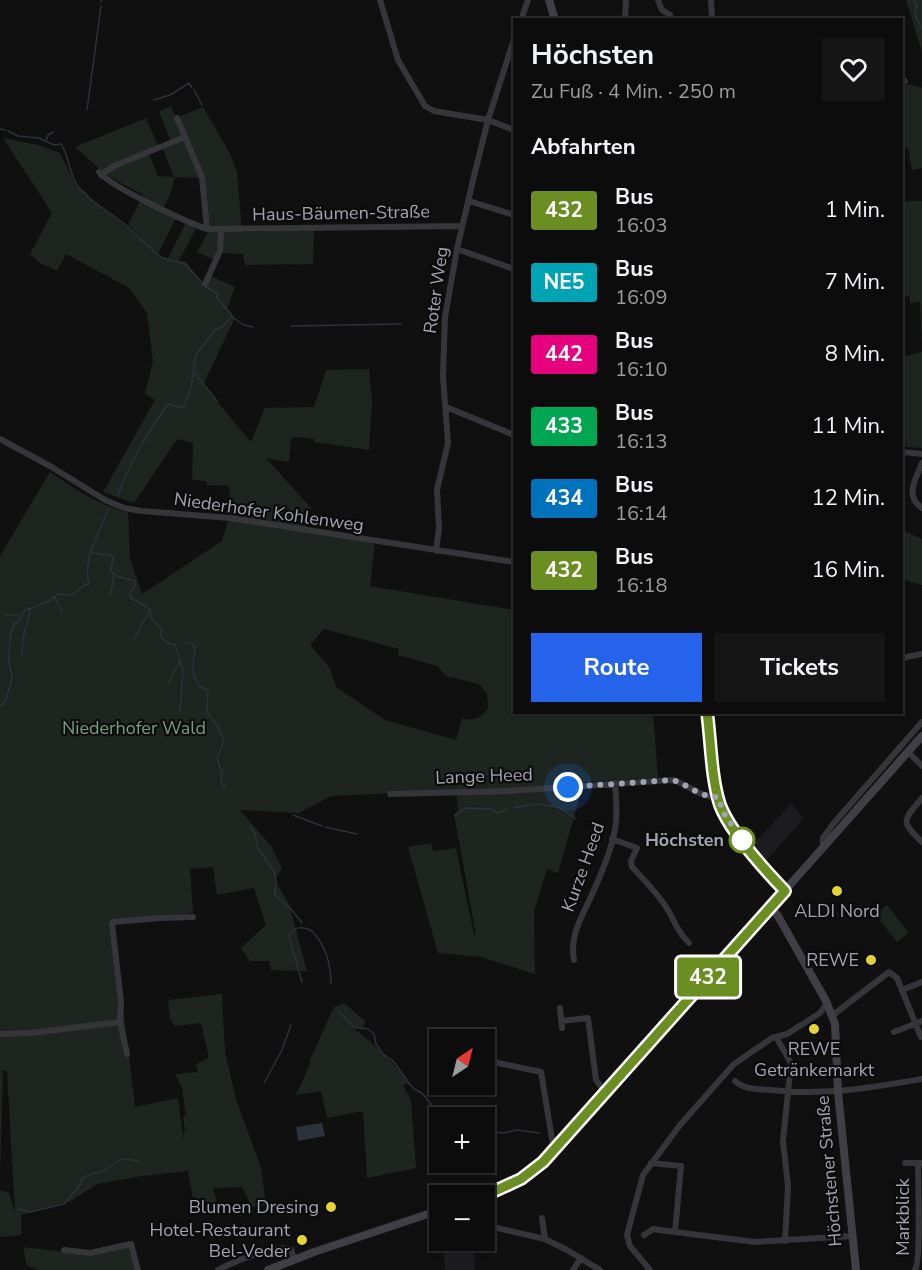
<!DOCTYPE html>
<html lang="de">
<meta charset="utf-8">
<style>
body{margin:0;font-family:"Nunito Sans",sans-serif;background:#151516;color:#f1f3f6;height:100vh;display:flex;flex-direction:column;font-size:22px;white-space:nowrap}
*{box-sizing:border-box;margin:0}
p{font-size:20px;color:#9a9b9d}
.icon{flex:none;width:33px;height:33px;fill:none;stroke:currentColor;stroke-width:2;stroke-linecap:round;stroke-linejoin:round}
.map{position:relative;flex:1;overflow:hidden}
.drawer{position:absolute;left:513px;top:18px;width:390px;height:696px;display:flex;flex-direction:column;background:#0c0c0d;border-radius:0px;box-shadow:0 2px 4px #0004,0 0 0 2px #2c2c2e}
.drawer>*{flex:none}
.badge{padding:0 12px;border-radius:4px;font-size:21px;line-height:39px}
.needle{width:39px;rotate:35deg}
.fabs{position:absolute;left:429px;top:1029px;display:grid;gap:12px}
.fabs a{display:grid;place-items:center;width:66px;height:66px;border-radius:0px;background:#0c0c0d;box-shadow:0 2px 4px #0004,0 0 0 2px #2c2c2e;font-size:30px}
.you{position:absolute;width:30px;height:30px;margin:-15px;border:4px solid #fff;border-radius:50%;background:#1a73e8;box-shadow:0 0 0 9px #1a73e833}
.map>.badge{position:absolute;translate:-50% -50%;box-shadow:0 0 0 3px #fff}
h2{padding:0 18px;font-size:22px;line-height:54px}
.round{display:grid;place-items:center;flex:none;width:63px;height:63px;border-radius:0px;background:#151516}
.head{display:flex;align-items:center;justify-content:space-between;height:102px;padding:0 18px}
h1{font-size:28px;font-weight:700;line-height:45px}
.button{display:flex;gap:12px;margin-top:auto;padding:12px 18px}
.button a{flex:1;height:69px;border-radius:0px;background:#2563eb;color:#fff;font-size:24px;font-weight:700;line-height:69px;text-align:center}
.button a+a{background:#151516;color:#f1f3f6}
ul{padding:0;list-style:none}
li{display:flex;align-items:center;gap:18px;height:72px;padding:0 18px}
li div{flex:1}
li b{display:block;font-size:22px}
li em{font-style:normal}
li .badge{min-width:66px;font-weight:700;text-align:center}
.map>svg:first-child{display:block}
</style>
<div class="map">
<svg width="922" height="1270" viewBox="0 0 922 1270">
<rect width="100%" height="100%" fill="#101011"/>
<path fill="#1c1c1e" d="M791,804L804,818L766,861L753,844Z
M447,1241H473L475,1270H445L443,1247L447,1246Z"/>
<path fill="#1e2521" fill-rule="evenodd" d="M906,0H922V52Z
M910,84L922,88V168L912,170L908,148L902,147V85Z
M171,106L176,118L203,107L230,154L237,172L242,232L314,230L313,264L245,265L243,254L222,253L215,260L197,252L211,226L208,222L200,178L175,177L170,195L162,211L176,218L158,254L162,257L168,258L186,223L196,228L180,259L178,260L186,262L203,283L211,276L235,287L227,309L235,318L203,385L251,442L265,408L314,407L326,370L369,369L372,401L369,450L314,442V439L296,437L291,438L289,462L266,458L311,508L306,530L375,542L370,586L514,610V712L653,713L658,778L584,782L558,873L547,869L534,911L535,974L481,957L438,953L408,847L431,843L433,851L456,848L474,935H476L454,814L458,811L456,790L331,796L299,813L240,810L272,847L282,869L275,880L289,904L307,971L271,970L269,961H250L241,948L266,925L254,888L217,895L213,867L190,869L193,913L113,922L135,1107L178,1098L183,1138H184L183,1132L190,1127L185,1130L183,1116L186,1115L182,1088L175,1074L198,1072L196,1064L209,1058L201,1023L175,1026L170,1019L168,1000L222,994L225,1052L236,1099L261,1168L266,1205L252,1207L242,1187L213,1188L218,1208L195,1209L188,1171L142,1176L97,1184L71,1201L21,1215V1235L0,1237V1190L9,1193L15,1212L7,1071L3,1070L0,1175V556L50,472C75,489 99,505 128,513L130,558L142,594L222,541L231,511L229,486L207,485L206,481L192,480L193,443L177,439L134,503L103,492L155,400L145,394L153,361L147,313L129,288L66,254L57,271L40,263L30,254L52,213L3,138L38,145L60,153L76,186L146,243L128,225L143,195L108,176L75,147L146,118L158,146L148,151L158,176L174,177L162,147L172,143L159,112ZM324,629L399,649L398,655L437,666L446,676L479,684L487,694L488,708C481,718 473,722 462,718L456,740L385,720L336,687L330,668L310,645Z
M909,201H922V347L920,302L910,303L909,296L902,297V203Z
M922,352V448L906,447L902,409V357Z
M902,530L922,539V585L902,579Z
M887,905L909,933L897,942L875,914Z
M344,1003L365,1021L363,1028L354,1029C375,1044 392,1061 409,1083L403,1085L411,1100L416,1168L367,1178L363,1111L327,1118L321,1091L296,1095L311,1062H309L334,1007Z
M131,1244L138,1270H38L27,1266L23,1247L90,1255Z"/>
<path fill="#2c313a" d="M322,1123L325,1136L298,1141L296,1127Z"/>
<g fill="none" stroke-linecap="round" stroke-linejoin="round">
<path stroke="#2c313a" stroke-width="1.5" d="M914,0L917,5L915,15L922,29
M101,2L102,0
M194,90L202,105
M154,100L170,95L189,83L192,88
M87,110L101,6
M0,129L5,130
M8,131L18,136L39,138L54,145L61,144C71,159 69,183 85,193L90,199L122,222L162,258L185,264L202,283
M46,141L48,135L53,132
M232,317L244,325L253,327
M291,326L401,324
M193,371L217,401
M118,495C129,464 147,433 168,404L182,408L184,406L191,387L196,355L215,330L225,325L232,315L217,298V293L206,287
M92,552L103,555L108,554L113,557L111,571L116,576L135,581V586L130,592L131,598L150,609L151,618L161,629V637C165,642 170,646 176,644
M54,596L62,611
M110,596L114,576
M5,615H19
M135,638L150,610
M184,643H191L195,647L193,666L194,676L199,686L208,690L207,712L219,728L224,741L217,758L222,773L221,781L225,788
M175,645L183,670L180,712
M22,654L23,638L31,608
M168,684L180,661
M0,706L6,700L12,677L9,662L10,636L14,624L19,621L24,611L49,601L59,594L72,595L83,586L89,584C82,558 100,533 108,509
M514,808L536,804L559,807L576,819
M293,815L322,826
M455,816L464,808L491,809L498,813L508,809
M250,827L255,834L258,848L274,872L276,881L275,895L291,909L302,923
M325,827L357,834
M302,982L289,936C293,926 303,926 312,931C326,946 331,963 331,984
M338,1011L354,1027L368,1029L374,1034L376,1044L383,1054L393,1061L409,1083L414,1089L422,1093L434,1108L446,1118
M264,1083L282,1050L291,1025
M484,1131L503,1133L517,1130L539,1133
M18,1210L20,1209L30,1212L64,1204L80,1185L83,1177L105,1170L120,1160L126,1159L138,1161"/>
<path stroke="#36363a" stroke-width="6" d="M380,0L398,60L425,106L434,111L488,120L514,130
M658,0L662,10L670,15
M711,0L712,20
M521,20L528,0
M625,20L626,0
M902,82L905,81
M177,118L185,137
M99,172C111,187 186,222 207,229L461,226
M101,175L114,166L185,137L202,177L207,229
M469,201L514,215
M457,249L514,269
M205,284L220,251L221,229
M446,407L514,435
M0,439L50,466L105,500L124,508L142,511L230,518L514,562
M902,452L922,454
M922,463C916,479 904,496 922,508
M436,551L439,528L437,490L448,443L443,376L445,317L457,249L474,176L488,120L514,39
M902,658L922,654
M908,752L922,766
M390,794L508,791L673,780C689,785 701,798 718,797
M922,798C903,821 900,821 922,842
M612,839L637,848L631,861L632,867C644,880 657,893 666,907C676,922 675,929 689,943
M823,847V838L833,824L922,722
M574,960C569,933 584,914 594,890C602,872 612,849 615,829C618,814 616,798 615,783
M902,990L922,982
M560,1008L562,1028
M833,1015L889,972L897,978L921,1037
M561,1021L588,1018L596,1080L605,1092
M894,1032L922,1021
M0,1034L31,1033L120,1022
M776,1037L791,1063L783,1141L788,1186L785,1241
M127,1054L120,1022L121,1001L112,924L113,922L160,918L193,917
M484,1060L541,1072L554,1151
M735,1081C745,1090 757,1089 770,1090C824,1096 869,1088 922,1079
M651,1163L681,1166L675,1232L755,1242L852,1236
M905,1163H922
M542,1218L545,1239
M484,1225L545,1239L567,1250L600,1270
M644,1235L653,1229L675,1232
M64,1250L90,1253L131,1244L138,1270
M218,1270C233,1262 275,1244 291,1249L294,1260
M573,1270L581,1258
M650,1270L630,1246L627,1235L643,1175L680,1125L734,1064L772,1038L787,1034L820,1013L827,1003
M915,1270C921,1263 918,1179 918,1163"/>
<path stroke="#3f3f45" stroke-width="8" d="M549,0L555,20
M707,712C711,741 711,778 720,805C730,831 766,870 785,891
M770,906L778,916L826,1001L835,1024L838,1092L856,1270
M484,1196L526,1176L549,1156L922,736
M268,1270L314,1252L440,1210"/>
</g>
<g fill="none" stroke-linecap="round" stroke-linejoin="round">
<defs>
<path id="line" d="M484,1196L521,1179L543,1162L785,891C765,870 730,832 720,805C711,778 711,741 707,712"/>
</defs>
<use href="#line" stroke="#fff" stroke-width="14"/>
<use href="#line" stroke="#6b8e23" stroke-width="9"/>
<path stroke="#a2a3b1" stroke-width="6" stroke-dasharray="0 10.8" d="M568,787L673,780C689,785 701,798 718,797L723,812L742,840"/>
</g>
<circle fill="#fff" stroke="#6b8e23" stroke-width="3" cx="742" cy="840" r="12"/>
<g fill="#e3d335" stroke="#0b0b0c" stroke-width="2">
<circle cx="837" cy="891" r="6"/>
<circle cx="871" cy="960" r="6"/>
<circle cx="814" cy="1029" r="6"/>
<circle cx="331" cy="1207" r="6"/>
<circle cx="302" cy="1240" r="6"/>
</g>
<g text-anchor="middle" stroke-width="4.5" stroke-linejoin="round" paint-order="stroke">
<g font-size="18" fill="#a2a3b1" stroke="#0b0b0c">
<text transform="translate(341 213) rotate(-1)" y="6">Haus-Bäumen-Straße</text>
<text transform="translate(436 290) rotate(-82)" y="6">Roter Weg</text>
<text transform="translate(269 512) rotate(8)" y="6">Niederhofer Kohlenweg</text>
<text transform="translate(484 776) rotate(-2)" y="6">Lange Heed</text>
<text transform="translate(583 867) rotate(-70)" y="6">Kurze Heed</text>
<text transform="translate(829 1171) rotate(-95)" y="6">Höchstener Straße</text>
<text transform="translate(903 1217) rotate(-90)" y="6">Markblick</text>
</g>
<g font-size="18" fill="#7a9b84" stroke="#0b0b0c">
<text x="134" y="734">Niederhofer Wald</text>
</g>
<g font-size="18" font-weight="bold" fill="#a2a3b1" stroke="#0b0b0c" text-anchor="end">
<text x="724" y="846">Höchsten</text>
</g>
<g font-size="18" fill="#a2a3b1" stroke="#0b0b0c" text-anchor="end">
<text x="837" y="917" text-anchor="middle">ALDI Nord</text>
<text x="859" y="966">REWE</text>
<text x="814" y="1055" text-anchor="middle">REWE<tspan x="814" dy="21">Getränkemarkt</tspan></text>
<text x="319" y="1213">Blumen Dresing</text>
<text x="290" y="1236">Hotel-Restaurant<tspan x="290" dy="21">Bel-Veder</tspan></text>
</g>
</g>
</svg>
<div class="fabs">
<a><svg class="needle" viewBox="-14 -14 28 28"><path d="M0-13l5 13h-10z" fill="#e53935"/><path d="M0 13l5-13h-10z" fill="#9a9b9d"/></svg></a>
<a>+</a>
<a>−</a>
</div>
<div class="you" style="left:568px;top:787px"></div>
<b class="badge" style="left:708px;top:977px;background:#6b8e23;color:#fff">432</b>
<section class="drawer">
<div class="head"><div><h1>Höchsten</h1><p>Zu Fuß · 4 Min. · 250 m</p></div><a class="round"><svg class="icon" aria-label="heart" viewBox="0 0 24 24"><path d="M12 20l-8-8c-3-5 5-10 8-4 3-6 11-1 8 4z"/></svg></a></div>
<h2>Abfahrten</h2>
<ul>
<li><span class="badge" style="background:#6b8e23;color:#fff">432</span><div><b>Bus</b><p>16:03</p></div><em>1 Min.</em></li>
<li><span class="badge" style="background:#00a3b4;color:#fff">NE5</span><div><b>Bus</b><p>16:09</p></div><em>7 Min.</em></li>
<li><span class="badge" style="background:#e6007e;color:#fff">442</span><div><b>Bus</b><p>16:10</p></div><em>8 Min.</em></li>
<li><span class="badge" style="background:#00a651;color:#fff">433</span><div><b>Bus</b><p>16:13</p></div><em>11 Min.</em></li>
<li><span class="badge" style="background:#0072bc;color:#fff">434</span><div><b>Bus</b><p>16:14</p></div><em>12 Min.</em></li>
<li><span class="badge" style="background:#6b8e23;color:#fff">432</span><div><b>Bus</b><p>16:18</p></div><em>16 Min.</em></li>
</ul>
<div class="button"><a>Route</a><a>Tickets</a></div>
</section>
</div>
